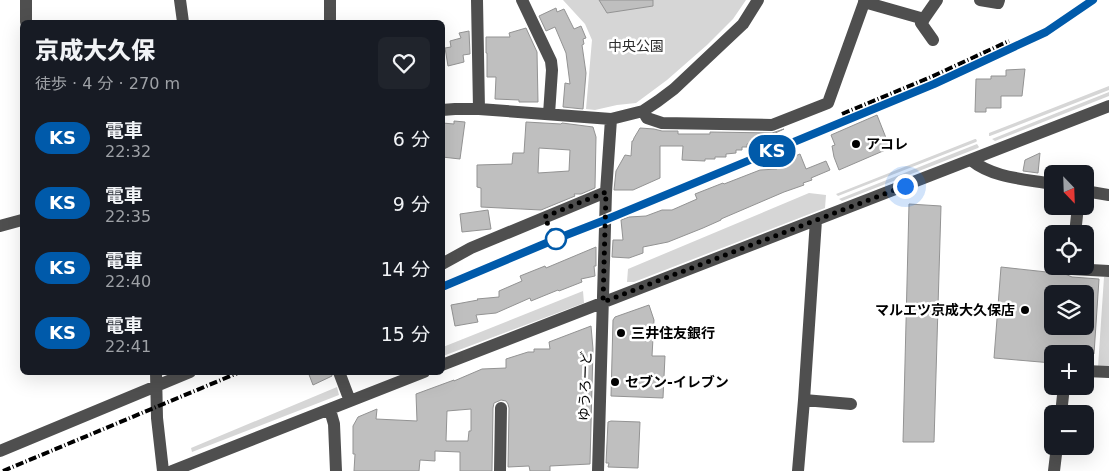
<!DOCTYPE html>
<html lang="ja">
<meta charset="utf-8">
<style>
body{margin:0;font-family:"DejaVu Sans","Noto Sans JP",sans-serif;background:#20242c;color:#f1f3f6;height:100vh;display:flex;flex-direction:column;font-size:19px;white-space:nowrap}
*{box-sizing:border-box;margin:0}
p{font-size:16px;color:#9ea1a6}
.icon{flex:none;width:28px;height:28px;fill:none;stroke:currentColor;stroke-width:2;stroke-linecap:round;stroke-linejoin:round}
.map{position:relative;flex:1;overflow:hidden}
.side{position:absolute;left:20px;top:20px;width:425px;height:355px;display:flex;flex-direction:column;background:#171b24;border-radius:8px;box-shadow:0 5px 20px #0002}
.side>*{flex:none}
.badge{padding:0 10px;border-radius:16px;font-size:18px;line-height:32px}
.needle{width:32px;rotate:157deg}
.buttons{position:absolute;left:1044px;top:165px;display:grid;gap:10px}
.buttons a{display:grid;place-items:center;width:50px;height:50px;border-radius:8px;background:#171b24;box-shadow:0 5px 20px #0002;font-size:25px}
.you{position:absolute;width:25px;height:25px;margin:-12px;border:4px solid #fff;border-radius:50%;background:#1a73e8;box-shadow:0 0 0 8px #1a73e833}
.map>.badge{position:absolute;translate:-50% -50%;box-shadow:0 0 0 2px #fff}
.round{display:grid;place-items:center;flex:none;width:52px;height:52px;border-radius:8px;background:#20242c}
.summary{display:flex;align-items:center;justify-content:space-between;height:85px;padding:0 15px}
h1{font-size:24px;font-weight:800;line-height:38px}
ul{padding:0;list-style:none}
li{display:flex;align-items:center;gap:15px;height:65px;padding:0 15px}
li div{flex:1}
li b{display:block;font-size:19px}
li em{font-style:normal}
li .badge{min-width:55px;font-weight:700;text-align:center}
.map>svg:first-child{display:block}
</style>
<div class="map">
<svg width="1109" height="471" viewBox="0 0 1109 471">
<rect width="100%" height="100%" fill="#fff"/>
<path fill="#d6d6d6" d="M563,0H746L733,19L707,45L667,80L636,103L617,105L595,110L586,109L592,40L585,24Z
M1109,86V90L990,136H989V133Z
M1109,92V96L995,141L992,139Z
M975,139H976L977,141L976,142L838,196L836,194Z
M977,144L979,147L978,148L842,201L839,199Z
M809,193L826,195L825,208L634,282H627L628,269Z
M1104,277H1109V367H1098Z
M583,291L584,303L443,356V347Z
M337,387L339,395L192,452L191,448Z"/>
<path fill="#bfbfbf" stroke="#939393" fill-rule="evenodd" d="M599,0H653V6L607,13Z
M556,8L557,12L564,9L574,29L581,26L586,38L583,39L584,44L582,45L586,73L583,109L563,107L565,83L570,84L566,53L555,27L546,31L539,16Z
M526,28L537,52L538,102H519V100L495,99L496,77H487V53H486V37H510L509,33Z
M469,31L470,54L463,55L464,62L448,66L445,48L451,47L450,41L461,38L459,33Z
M1025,69L1022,96H1001V108H986V112H975L976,79H991V76H1006V70Z
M877,115L890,148L839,170L834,157L832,146L835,145L831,135Z
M454,121L465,122L460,159L442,157V123L454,124Z
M526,122L561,124L562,123L593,127L596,137L595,188L581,194H574L575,196L541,210L481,207V188L477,187V165L512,164L513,153H524ZM539,148L570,150L569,171L538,173Z
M640,128L654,129L662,131H678V134H710V132L772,133L784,129L754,143L747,144V147H742V150H736V153L726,154V157H715V159H705V161L682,160L683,146H660V178L633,190H614L616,171L625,155L631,156L632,141H633L634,138Z
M1040,153L1038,173L1023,171L1025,160Z
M800,154L806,169L826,161L830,170L811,178L812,180L803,183L804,185L784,192L721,219V220L703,228L668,242L643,247V253L629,258L612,257L613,240H623L621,220L629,217L646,216L662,210H672L697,199L695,194L723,183L724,184L760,170L777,169L775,164Z
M909,204L941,206L934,442H903Z
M488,210L491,229L462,232L460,214Z
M596,247V266H594L595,276L581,279L582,282L559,291L558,290L531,301L530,298L496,313L476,315L478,322L455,326L451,305L478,300L477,299L499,297V291L522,281L520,276L545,266L546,268Z
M1001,267L1065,274L1072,277L1099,279L1094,354H1052V363L994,358ZM1052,294H1085V326H1052Z
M649,305L654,320L652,356H665L663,398L611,396L613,320L615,317Z
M591,326L593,349L590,464L550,466V471H530L529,466L508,467L509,408L508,404L506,401L501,400L494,403L493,408L492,471H460V452L435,451V461L420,460L419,471H354L355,454H353V426L358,417L377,409L376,419L417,421L416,394L454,380V381L482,369L506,368V359L528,352H534V349H550L549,342ZM471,409V431H469L468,441H446L447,411Z
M308,372H331L332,376L313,385Z
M611,421L640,422L638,468L608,467L609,463H606L608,422Z"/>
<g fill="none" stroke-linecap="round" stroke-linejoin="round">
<path stroke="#4f4f4f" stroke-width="12" d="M26,0V22
M180,0L183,22
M330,0V22
M477,0L479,109
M522,0L551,61L552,70L549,114
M980,0L998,3L999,0
M864,2L924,19
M933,40L921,23L937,0
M442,110L455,109H479L611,119L643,111L658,101L674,89L743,24L758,0
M643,111L647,118L662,123L772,125L828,103L865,0
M971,160C993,178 1025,179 1052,184
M1085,191L1109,195
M0,226L22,220
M1075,234L1078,206
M442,264L471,248L606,192
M1072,266V269L1109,271
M442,365L1109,106
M1085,371L1109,372
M156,372L157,418L163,471
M339,372L350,401
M804,400L851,404
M330,410L334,424L336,471
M1061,414L1064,386
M0,451L190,372
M172,471L424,372
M500,471L501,408
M598,471L606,192L611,119
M798,471L804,400L816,220
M1054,471L1057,446"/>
<path stroke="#000" stroke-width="4" stroke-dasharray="8 2.5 1 2.5" stroke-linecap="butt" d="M842,114L931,77L1009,41
M442,287L556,239L605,220L934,84L1046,32L1093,0
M3,471L240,372"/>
</g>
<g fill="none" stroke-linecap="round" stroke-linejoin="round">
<defs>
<path id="line" d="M442,287L556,239L605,220L934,84L1046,32L1093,0"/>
</defs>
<use href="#line" stroke="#fff" stroke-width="11"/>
<use href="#line" stroke="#005aaa" stroke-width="8"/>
<path stroke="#000" stroke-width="5" stroke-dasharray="0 9" d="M556,239L544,217L606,192L603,302L905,186"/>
</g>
<g fill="#000" stroke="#fff" stroke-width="2">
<circle cx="856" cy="144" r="5"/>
<circle cx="1025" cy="310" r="5"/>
<circle cx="621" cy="333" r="5"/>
<circle cx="615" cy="382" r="5"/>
</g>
<circle fill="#fff" stroke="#005aaa" stroke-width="2.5" cx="556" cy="239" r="10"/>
<g text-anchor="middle" stroke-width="5" stroke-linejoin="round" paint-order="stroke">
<g font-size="14" fill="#2d2d2d" stroke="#fff">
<text x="636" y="51">中央公園</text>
</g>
<g font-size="14" font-weight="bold" fill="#000" stroke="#fff" text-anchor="start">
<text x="866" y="149">アコレ</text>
<text x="1015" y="315" text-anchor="end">マルエツ京成大久保店</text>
<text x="631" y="338">三井住友銀行</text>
<text x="625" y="387">セブン-イレブン</text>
</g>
<g font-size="14" fill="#000" stroke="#fff">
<text transform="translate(585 386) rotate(-88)" y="5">ゆうろーど</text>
</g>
</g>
</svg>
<div class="buttons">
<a><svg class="needle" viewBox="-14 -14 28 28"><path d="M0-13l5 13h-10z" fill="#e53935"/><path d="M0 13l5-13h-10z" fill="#9ea1a6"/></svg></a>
<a><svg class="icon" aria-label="locate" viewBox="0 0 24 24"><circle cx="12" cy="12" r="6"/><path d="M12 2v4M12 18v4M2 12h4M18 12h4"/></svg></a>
<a><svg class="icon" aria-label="layers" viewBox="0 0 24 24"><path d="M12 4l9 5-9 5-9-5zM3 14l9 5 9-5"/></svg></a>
<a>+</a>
<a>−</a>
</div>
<div class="you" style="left:905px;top:186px"></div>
<b class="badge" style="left:772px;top:151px;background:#005aaa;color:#fff">KS</b>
<section class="side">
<div class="summary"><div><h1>京成大久保</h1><p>徒歩 · 4 分 · 270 m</p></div><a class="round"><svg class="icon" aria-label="heart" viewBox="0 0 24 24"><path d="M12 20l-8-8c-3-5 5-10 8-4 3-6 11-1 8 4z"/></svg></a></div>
<ul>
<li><span class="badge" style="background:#005aaa;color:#fff">KS</span><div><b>電車</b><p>22:32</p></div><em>6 分</em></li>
<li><span class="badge" style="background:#005aaa;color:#fff">KS</span><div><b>電車</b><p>22:35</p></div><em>9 分</em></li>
<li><span class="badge" style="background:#005aaa;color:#fff">KS</span><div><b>電車</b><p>22:40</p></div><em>14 分</em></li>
<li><span class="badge" style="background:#005aaa;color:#fff">KS</span><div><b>電車</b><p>22:41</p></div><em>15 分</em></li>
</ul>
</section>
</div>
